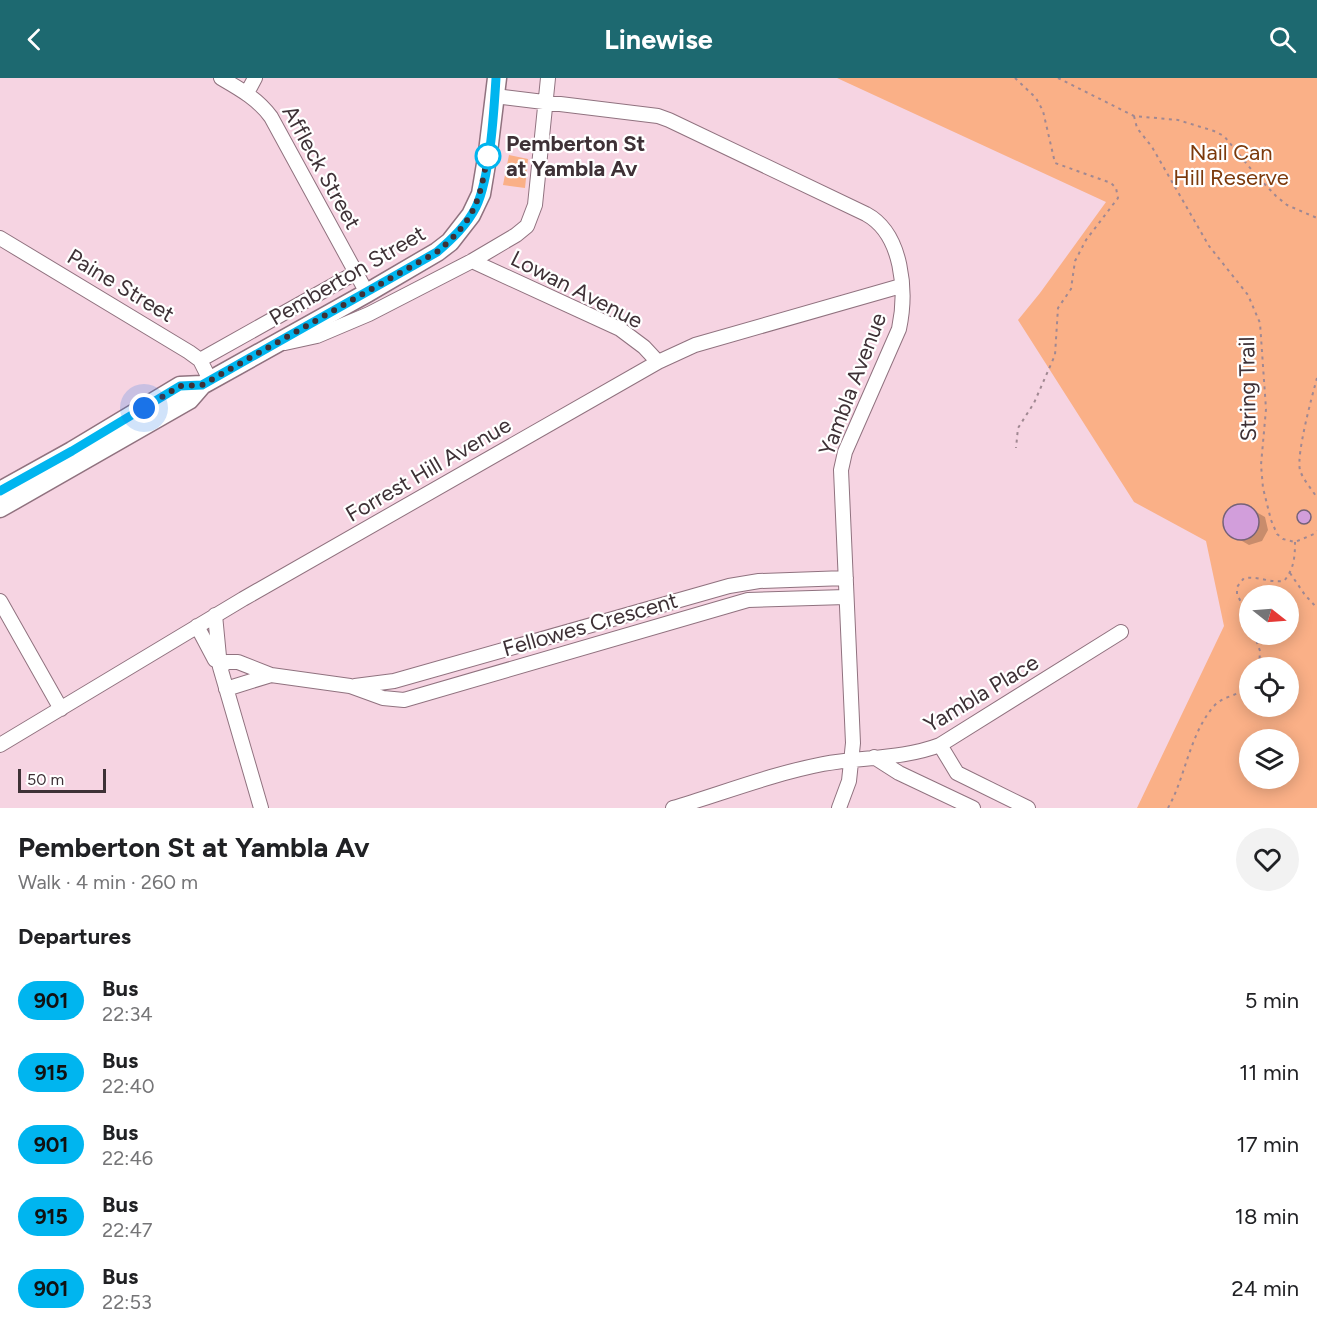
<!DOCTYPE html>
<meta charset="utf-8">
<style>
body{margin:0;font-family:Figtree,sans-serif;background:#f2f2f2;color:#202124;height:100vh;display:flex;flex-direction:column;font-size:22px;white-space:nowrap}
*{box-sizing:border-box;margin:0}
p{font-size:20px;color:#757577}
.icon{flex:none;width:33px;height:33px;fill:none;stroke:currentColor;stroke-width:2;stroke-linecap:round;stroke-linejoin:round}
.map{position:relative;height:730px;overflow:hidden}
.sheet{display:flex;flex-direction:column;background:#fff;flex:1}
.sheet>*{flex:none}
.badge{padding:0 12px;border-radius:20px;font-size:21px;line-height:39px}
.needle{width:39px;rotate:107deg}
.buttons{position:absolute;left:1239px;top:507px;display:grid;gap:12px}
.buttons a{display:grid;place-items:center;width:60px;height:60px;border-radius:50%;background:#fff;box-shadow:0 3px 15px #0003;font-size:30px}
.scale{position:absolute;left:18px;bottom:15px;width:88px;box-sizing:border-box;padding-left:6px;border:3px solid #3e3136;border-top:0;font-size:16px;line-height:21px;white-space:nowrap;color:#3e3136;-webkit-text-stroke:4px #fff;paint-order:stroke}
.you{position:absolute;width:30px;height:30px;margin:-15px;border:4px solid #fff;border-radius:50%;background:#1a73e8;box-shadow:0 0 0 9px #1a73e833}
.map>.badge{position:absolute;translate:-50% -50%;box-shadow:0 0 0 3px #fff}
h2{padding:0 18px;font-size:22px;line-height:54px}
.round{display:grid;place-items:center;flex:none;width:63px;height:63px;border-radius:32px;background:#f2f2f2}
.overview{display:flex;align-items:center;justify-content:space-between;height:102px;padding:0 18px}
h1{font-size:28px;font-weight:700;line-height:45px}
ul{padding:0;list-style:none}
li{display:flex;align-items:center;gap:18px;height:72px;padding:0 18px}
li div{flex:1}
li b{display:block;font-size:22px}
li em{font-style:normal}
li .badge{min-width:66px;font-weight:700;text-align:center}
header{display:flex;justify-content:space-between;align-items:center;height:78px;padding:0 18px;background:#1d6970;color:#fff;font-size:27px;font-weight:700}
.map>svg:first-child{display:block}
</style>
<header><svg class="icon" aria-label="back" viewBox="0 0 24 24"><path d="M15 5l-7 7 7 7"/></svg>Linewise<svg class="icon" aria-label="search" viewBox="0 0 24 24"><circle cx="10" cy="10" r="6"/><path d="M15 15l6 6"/></svg></header>
<div class="map">
<svg width="1317" height="730" viewBox="0 0 1317 730">
<rect width="100%" height="100%" fill="#f6d4e2"/>
<path fill="#fab087" fill-rule="evenodd" d="M837,0H1317V730H1137L1224,548L1206,463L1134,424L1018,242L1040,215L1106,124ZM1250,518H1288V556H1250ZM1250,590H1288V628H1250ZM1250,662H1288V700H1250Z
M509,77L528,81L525,110L503,107Z"/>
<path fill="#0003" d="M1244,427L1265,439L1268,452L1262,463L1249,467L1228,455L1224,442L1231,430Z
M1299 440a6 6 0 1 1 12 0a6 6 0 1 1-12 0Z"/>
<path fill="#d29edb" stroke="#756278" stroke-width="1.5" d="M1223 444a18 18 0 1 1 36 0a18 18 0 1 1-36 0Z
M1297 439a7 7 0 1 1 14 0a7 7 0 1 1-14 0Z"/>
<g fill="none" stroke-linecap="round" stroke-linejoin="round">
<defs>
<path id="minor" d="M221,0C240,11 258,21 271,39L367,215
M247,15L255,0
M495,18L658,38L669,42L866,136C903,156 907,214 899,251L845,374L841,392L853,665L849,703L839,730
M0,160L189,274L200,282L210,302
M472,183L620,251L644,269L658,284
M285,265L317,258L369,236L472,183L516,157L527,148L535,127L548,0
M200,282L357,194
M0,523L61,631
M215,537L220,589L261,730
M197,548L215,582
M220,589L227,584H238L271,597L350,608L383,620L404,622L748,522L846,519
M355,608L394,603L729,508L759,503L846,500
M226,611L271,597
M0,667L243,521L658,284L695,267L901,208
M940,667L957,695L1028,730
M874,679L899,695L973,730
M673,730C723,715 772,696 823,686C862,679 903,681 940,667L1121,554"/>
<path id="secondary" d="M0,413L72,373L180,308L202,307
M0,430L189,322L202,307L367,215L437,174L450,164L471,137L481,116L488,74L497,0"/>
</defs>
<use href="#minor" stroke="#90727f" stroke-width="16"/>
<use href="#secondary" stroke="#90727f" stroke-width="21"/>
<path stroke="#a08892" stroke-width="2" stroke-dasharray="3 4.5" stroke-linecap="butt" d="M1015,0L1036,20L1043,33L1055,85L1111,105L1116,110L1118,120L1086,162L1075,183L1071,211L1058,230L1055,277L1034,325L1018,350L1016,370
M1058,0L1134,38L1178,42L1214,53L1224,58L1255,96L1276,118L1287,127L1317,140
M1134,38L1137,50L1152,69L1209,168L1248,217L1260,245L1266,331L1261,387L1263,410L1271,442L1277,456L1283,461L1295,464L1314,456L1317,453
M1317,300C1312,318 1296,377 1300,392C1303,402 1312,411 1317,420
M1290,495L1305,517L1317,530
M1250,543L1237,516V509L1244,500C1258,498 1270,505 1284,503C1294,491 1295,479 1295,464
M1254,556L1260,573L1259,590
M1168,730C1186,698 1189,657 1214,628C1224,617 1240,618 1250,607"/>
<use href="#minor" stroke="#fff" stroke-width="14"/>
<use href="#secondary" stroke="#fff" stroke-width="18"/>
</g>
<g fill="none" stroke-linecap="round" stroke-linejoin="round">
<defs>
<path id="line" d="M0,413L72,373L180,308L202,307L437,174C452,161 467,147 476,129C490,100 494,33 496,0"/>
</defs>
<use href="#line" stroke="#fff" stroke-width="14"/>
<use href="#line" stroke="#00b5ef" stroke-width="9"/>
<path stroke="#3e3136" stroke-width="6" stroke-dasharray="0 10.8" d="M144,330L180,308L202,307L437,174C476,141 480,122 488,74V78"/>
</g>
<circle fill="#fff" stroke="#00b5ef" stroke-width="3" cx="488" cy="78" r="12"/>
<g text-anchor="middle" stroke-width="4.5" stroke-linejoin="round" paint-order="stroke">
<g font-size="22" font-weight="bold" fill="#3e3136" stroke="#fff" text-anchor="start">
<text x="506" y="73">Pemberton St<tspan x="506" dy="25">at Yambla Av</tspan></text>
</g>
<g font-size="22" fill="#7c3a0c" stroke="#fff">
<text x="1231" y="82">Nail Can<tspan x="1231" dy="25">Hill Reserve</tspan></text>
</g>
<g font-size="22" fill="#3e3136" stroke="#fff">
<text transform="translate(322 89) rotate(61)" y="8">Affleck Street</text>
<text transform="translate(347 197) rotate(-30)" y="8">Pemberton Street</text>
<text transform="translate(121 207) rotate(31)" y="8">Paine Street</text>
<text transform="translate(577 211) rotate(27)" y="8">Lowan Avenue</text>
<text transform="translate(852 306) rotate(-69)" y="8">Yambla Avenue</text>
<text transform="translate(1247 311) rotate(-91)" y="8">String Trail</text>
<text transform="translate(428 391) rotate(-30)" y="8">Forrest Hill Avenue</text>
<text transform="translate(590 546) rotate(-16)" y="8">Fellowes Crescent</text>
<text transform="translate(981 615) rotate(-31)" y="8">Yambla Place</text>
</g>
</g>
</svg>
<div class="buttons">
<a><svg class="needle" viewBox="-14 -14 28 28"><path d="M0-13l5 13h-10z" fill="#e53935"/><path d="M0 13l5-13h-10z" fill="#757577"/></svg></a>
<a><svg class="icon" aria-label="locate" viewBox="0 0 24 24"><circle cx="12" cy="12" r="6"/><path d="M12 2v4M12 18v4M2 12h4M18 12h4"/></svg></a>
<a><svg class="icon" aria-label="layers" viewBox="0 0 24 24"><path d="M12 4l9 5-9 5-9-5zM3 14l9 5 9-5"/></svg></a>
</div>
<div class="scale">50 m</div>
<div class="you" style="left:144px;top:330px"></div>
</div>
<section class="sheet">
<div class="overview"><div><h1>Pemberton St at Yambla Av</h1><p>Walk · 4 min · 260 m</p></div><a class="round"><svg class="icon" aria-label="heart" viewBox="0 0 24 24"><path d="M12 20l-8-8c-3-5 5-10 8-4 3-6 11-1 8 4z"/></svg></a></div>
<h2>Departures</h2>
<ul>
<li><span class="badge" style="background:#00b5ef;color:#111">901</span><div><b>Bus</b><p>22:34</p></div><em>5 min</em></li>
<li><span class="badge" style="background:#00b5ef;color:#111">915</span><div><b>Bus</b><p>22:40</p></div><em>11 min</em></li>
<li><span class="badge" style="background:#00b5ef;color:#111">901</span><div><b>Bus</b><p>22:46</p></div><em>17 min</em></li>
<li><span class="badge" style="background:#00b5ef;color:#111">915</span><div><b>Bus</b><p>22:47</p></div><em>18 min</em></li>
<li><span class="badge" style="background:#00b5ef;color:#111">901</span><div><b>Bus</b><p>22:53</p></div><em>24 min</em></li>
</ul>
</section>
